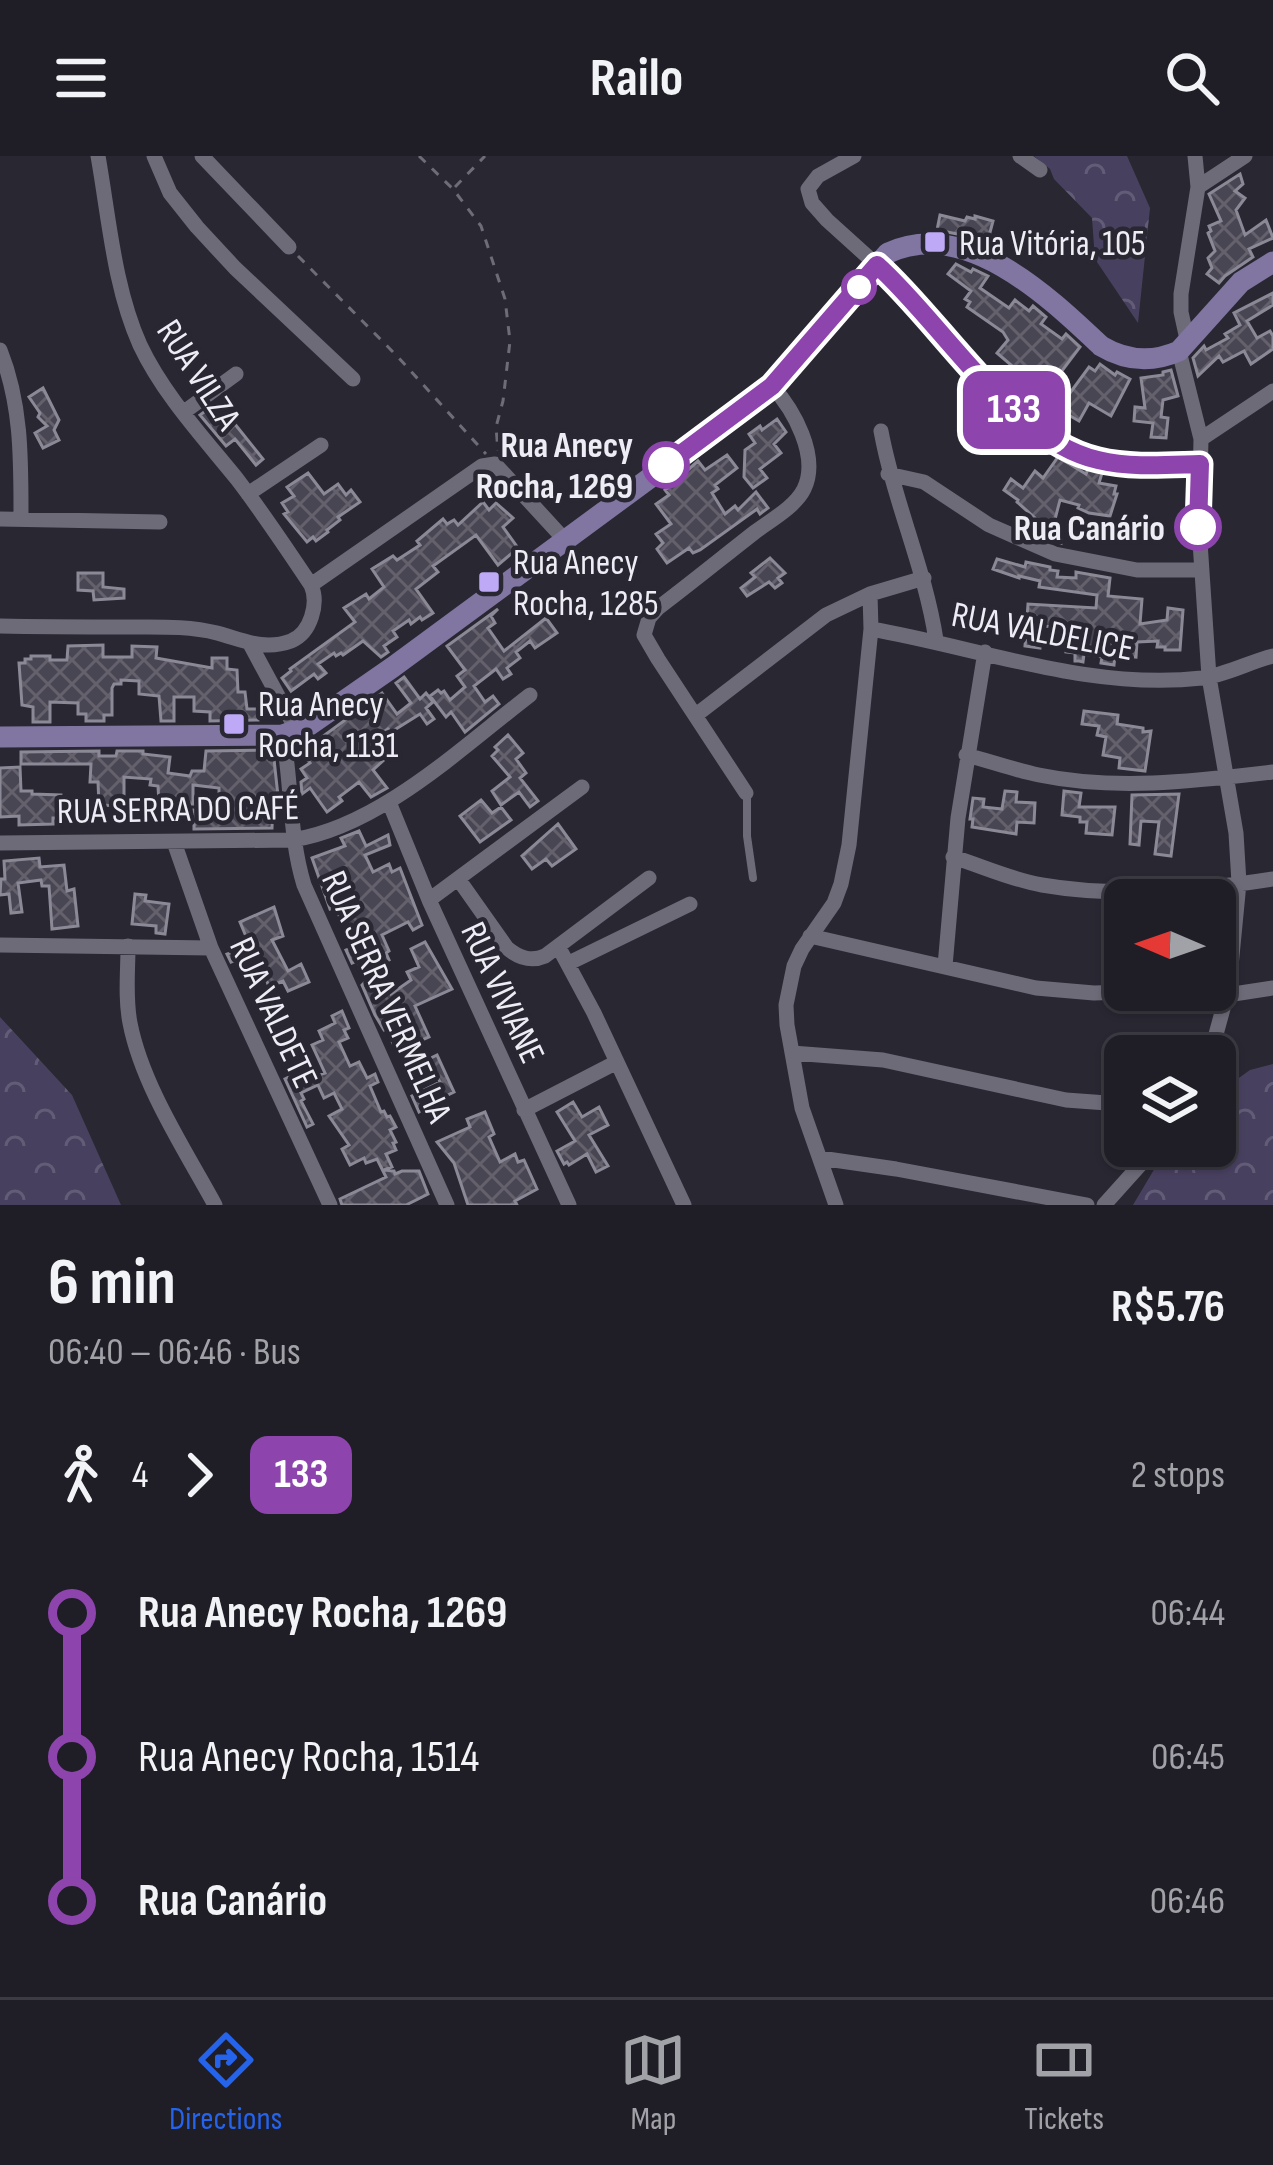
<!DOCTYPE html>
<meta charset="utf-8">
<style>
body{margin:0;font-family:"Sofia Sans Condensed",sans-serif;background:#27262e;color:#f1f3f6;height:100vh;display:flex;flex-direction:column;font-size:45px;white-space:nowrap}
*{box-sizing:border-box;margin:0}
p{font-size:39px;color:#a1a2a7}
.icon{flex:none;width:66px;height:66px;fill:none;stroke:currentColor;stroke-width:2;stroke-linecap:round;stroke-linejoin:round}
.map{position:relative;height:1049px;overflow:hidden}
.panel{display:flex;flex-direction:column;background:#1f1d26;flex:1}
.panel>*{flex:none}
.badge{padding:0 24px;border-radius:18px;font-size:42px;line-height:78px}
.needle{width:78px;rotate:272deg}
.buttons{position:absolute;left:1104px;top:723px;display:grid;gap:24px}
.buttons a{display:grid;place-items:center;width:132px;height:132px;border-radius:18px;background:#1f1d26;box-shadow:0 3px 9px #0004,0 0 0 3px #3c3b43;font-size:60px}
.map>.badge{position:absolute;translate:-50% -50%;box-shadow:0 0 0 6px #fff}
.legs{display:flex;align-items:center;gap:18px;height:132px;padding:0 48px;font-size:39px}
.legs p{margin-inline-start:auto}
.overview{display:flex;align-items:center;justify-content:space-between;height:204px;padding:0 48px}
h1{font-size:66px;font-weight:700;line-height:90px}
ul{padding:0 48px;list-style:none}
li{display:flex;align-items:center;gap:42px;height:144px;font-size:45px}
li i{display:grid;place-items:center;width:18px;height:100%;margin:0 15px;background:currentColor}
li i::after{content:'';width:30px;height:30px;margin:-15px;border:9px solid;border-radius:50%;background:#1f1d26}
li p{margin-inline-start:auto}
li:first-child i{background:linear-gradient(#0000 50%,currentColor 0)}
li:last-child i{background:linear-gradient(currentColor 50%,#0000 0)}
header{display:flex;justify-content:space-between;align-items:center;height:156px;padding:0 48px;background:#1f1d26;font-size:54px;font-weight:700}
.menu{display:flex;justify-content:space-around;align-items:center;height:168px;border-top:3px solid #3c3b43;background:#1f1d26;font-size:33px;color:#a1a2a7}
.menu a{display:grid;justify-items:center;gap:6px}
.menu .current{color:#2563eb}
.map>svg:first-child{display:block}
</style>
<header><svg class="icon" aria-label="menu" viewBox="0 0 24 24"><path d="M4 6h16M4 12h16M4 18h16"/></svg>Railo<svg class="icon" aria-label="search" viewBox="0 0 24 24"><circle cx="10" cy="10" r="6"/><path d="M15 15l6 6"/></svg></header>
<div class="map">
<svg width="1273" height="1049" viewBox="0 0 1273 1049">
<defs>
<pattern id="forest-crowns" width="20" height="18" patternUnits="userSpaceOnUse" patternTransform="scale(3)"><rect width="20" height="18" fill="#48405f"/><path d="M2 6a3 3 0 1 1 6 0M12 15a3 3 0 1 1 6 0" fill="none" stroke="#635c77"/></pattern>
<pattern id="building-cross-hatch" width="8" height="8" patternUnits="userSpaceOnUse" patternTransform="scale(3)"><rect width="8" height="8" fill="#494653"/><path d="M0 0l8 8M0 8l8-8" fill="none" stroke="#64616c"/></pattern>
</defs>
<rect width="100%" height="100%" fill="#292732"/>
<path fill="url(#forest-crowns)" d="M1034,0H1127L1150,52L1138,167L1095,103L1092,62L1054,23L1050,13Z
M0,861L72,939L121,1049H0Z
M1273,908V1049H1133L1168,990H1215V939L1250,914Z"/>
<path fill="url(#building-cross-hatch)" stroke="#8c8997" stroke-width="3" d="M1240,18L1243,28L1235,35L1245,42L1236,54L1245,79L1266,64L1273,82L1249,93L1253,101L1225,120L1219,127L1207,118L1212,112L1208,102L1215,95L1208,77L1211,75L1209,70L1221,65L1209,38Z
M940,59L965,65L967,61L975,63V60L993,65L988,84L937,74Z
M956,108L971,116L973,113L988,120L980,132L1009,152L1015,144L1029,155L1033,150L1046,161L1041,168L1062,183L1066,178L1080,191L1055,224L1070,237L1089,211L1095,215L1100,208L1115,219L1117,216L1130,223L1111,260L1089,247L1079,265L1067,258L1070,255L1054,241L1048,247L1040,243L1013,220L1017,214L997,197L1008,184L1003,176L967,151L970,146L965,143L971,135L948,118Z
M1273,137V149L1247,165L1257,182L1270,175L1273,180V193L1251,208L1244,195L1223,206L1219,200L1198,220L1193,202L1204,190L1206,194L1228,182L1225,178L1240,169L1234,157Z
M1171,214L1178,240L1163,244L1161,261L1168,262L1166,282L1151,281L1153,267L1134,265L1135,251L1145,252L1141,222L1163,219V216Z
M43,232L59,264L54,274L59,284L43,292L35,277L47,270L38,261L40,257L29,241Z
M211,251L224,267L230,262L263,303L256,309L235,283L226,290L200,259Z
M777,263L786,276L774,288L781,297L760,313L767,322L753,332L744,321L745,294L755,287L749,278L760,270L762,274Z
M727,299L737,312L715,329L718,333L712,337L725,358L735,350L738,354L756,336L768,352L760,358L757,353L700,394L693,397L689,392L667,407L657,393L663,387L656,378L671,368L656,348L669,339L665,334L698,305L705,314Z
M1058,301L1086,318L1088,313L1102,317L1099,327L1116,330L1114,338H1117L1110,360L1089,357L1078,352L1079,349L1060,344L1053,371L1062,374L1061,387L1031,375L1035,362L1017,346L1018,344L1004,334L1011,323L1023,332L1035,315L1043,322Z
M308,317L324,338L338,328L346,339L351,334L360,346L338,361L340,364L327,374L328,376L316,385L313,381L307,386L284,358L288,356L282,347L294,340L287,331Z
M483,346L489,354L496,347L513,362L503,371L518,392L498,409L476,379L433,410L438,416L416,433L433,457L422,464L420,461L411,468L409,464L393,475L397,481L384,490L388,496L381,501L363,485L343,499L341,497L336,500L334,497L318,508L326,517L318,523L314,518L291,535L282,522L291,515L290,513L355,466L344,452L366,438L369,443L384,431L372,413L393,400L397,404L420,389L417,385L443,363L447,368L454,364L458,369Z
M770,402L785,417L778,422L782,427L775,432L769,426L747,440L741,432L755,421L751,417Z
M997,403L1025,411L1026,406L1050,411V414L1058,415L1057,421L1076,422V416L1110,422L1108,440L1142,443L1140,468L1167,464L1168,452L1183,454L1180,494H1165V491H1157L1158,485L1137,486L1136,501L1115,499L1114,509L1101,507L1102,501L1084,498L1083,506L1079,505H1075V497L1066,496L1069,472L1043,470L1040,492L1025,490L1028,448L1096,452L1097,439L1039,431L1040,425L1019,420V422L993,413Z
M78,417H103V431L124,433V442L94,444L93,435L78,434Z
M498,453L491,460L495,467L488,472L504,495L546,462L557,477L535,492L530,485L516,496L520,502L507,512L511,518L503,523L496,513L474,530L485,546L493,540L499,548L465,576L451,556L446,561L430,540L438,534L441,537L444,535L450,544L465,531L457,520L465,514L447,490Z
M103,489V501H132V490L157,491L156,502L212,512V502H227V513L237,514L238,536H245L247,553H258V564L210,565V556L194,555V541H174V565H161L159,540L139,538V525L121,524V528H114L112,532V559H104V565H86V558H78V547L50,546V566H33V551L22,549L19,507H25V503H31V500H50V504H67L68,490Z
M404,521L420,543L426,537L433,546L426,552L434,563L427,568L420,558L391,576L388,573L372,584L386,602L373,614L387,632L371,641L359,626L339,641L342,645L327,656L310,632L302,638L301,626L307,622L301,613L310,607L297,590L318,584L382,537L397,558L411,547L396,527Z
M1084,555L1118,559L1117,568L1143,572V576L1151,575L1145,615L1119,612L1120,602L1103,599L1106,581L1097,579L1099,570L1082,568Z
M508,579L523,597L516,603L526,617L520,622L538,645L530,651L519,636L501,649L492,635L510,621L492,600L498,594L495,591Z
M273,594L278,640H273L272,672L194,673V654L219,655V632L193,629V648H159L158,630L150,629L151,623L124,621V650L99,649L98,626H90L91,608H21V596L99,595V600H116L117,595H143V598L170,601L168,617L190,620L192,615H204L206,595Z
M20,611L21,635H32V638L61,639V662H53V668L19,669V660L0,661V612Z
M1005,635L1017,636L1016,646L1035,647L1034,667L1017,666L1016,678L972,671L973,663H970L973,642L984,643L983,651L1002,653Z
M1064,635L1081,637L1079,651H1115L1112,679L1086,677L1087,666H1080V661L1062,659Z
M1179,638L1171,700L1155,698L1159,666L1141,665L1139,689L1130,688L1132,639Z
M481,644L492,657L501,651L511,664L480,686L460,660Z
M558,668L576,693L552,710L546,703L532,713L522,700Z
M359,675L366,690L388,679L390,689L365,699L373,716L389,708L392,716L400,712L422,769L413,774L408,766L382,779L389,795L386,797L389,804L378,808L391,838L411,824L407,816L419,811L411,793L425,786L452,833L415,850L429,881L396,895L387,873L384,874L375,859L362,829L366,825L357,805L352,807L346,794L354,791L335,751L330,753L312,702L345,690L341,682Z
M39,702L40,711L64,709L67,735L74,733L78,770L52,773L49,730H42L41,724L18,727L22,756L11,757L9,738L0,739L1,723H5L4,705Z
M135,738L146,739L145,745L169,748L165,778L156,777V770L132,768Z
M274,751L283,780L272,784L288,815L301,808L309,826L288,835L283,825L269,831L256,796L231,806L227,798L250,790L240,766Z
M342,855L349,872L344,874L348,882L339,886L350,910L359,906L367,922L375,918L378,926L370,930L381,956L384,955L387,961L390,960L396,971L390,974L396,986L393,987L396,994L386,998L392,1011L384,1014L394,1015L395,1018L402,1015H419L428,1038L406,1049H342L340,1043L386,1021L377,1003L366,1007L364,1002L350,1009L342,993L349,989L329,960L342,953L334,937L324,942L318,929L301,937L304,943L301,945L313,968L307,971L285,923L295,918L300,925L325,917L312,889L323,884L319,875L335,867L332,860Z
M437,899L454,936L425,950L427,952L419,956L412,940L440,926L429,903Z
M573,946L582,961L599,951L608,969L589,979L608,1010L596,1016L587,998L569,1009L567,1006L564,1008L557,995L575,985L557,956Z
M485,956L494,978L489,981L500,1006L515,998L518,1006L524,1004L537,1033L515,1045L517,1049H468L454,1007L437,986L470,971L467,963Z"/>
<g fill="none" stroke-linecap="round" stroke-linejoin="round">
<path stroke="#6e6c76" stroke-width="3" stroke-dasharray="9 9" stroke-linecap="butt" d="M419,0L453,33L481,70L505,143L510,185L503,245L496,271L498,295
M455,31L485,0
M298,100L398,201L486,298"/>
<path stroke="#6e6b79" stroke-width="8" d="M747,638V680L753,722"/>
<path stroke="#6e6b79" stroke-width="15" d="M154,0L170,37L197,71L235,112L353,223
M202,0L289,91
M854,0L818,20L808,33L812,47L827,64L900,130L996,239L1061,289L1094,303L1120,308L1200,309
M1020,0L1040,14
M1198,31L1245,0
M1188,188L1181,156V138L1198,31L1195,0
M0,194C22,249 21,305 21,363
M1179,195L1201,283L1199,371L1209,521L1236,677L1239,727L1229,831L1210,900
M184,256L236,218
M881,275C894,346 925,412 936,484
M1201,283L1273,235
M888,318L924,326L989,369L1055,398L1137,414H1201
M248,338L321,289
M0,363L160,366
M311,429L482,310L495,308L564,383
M0,470C44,471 88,471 133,471C160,471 190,470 217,477C243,484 264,495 291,485C311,477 319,447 311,429C287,393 263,357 237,323C203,281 163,238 140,189C114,131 109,62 98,0
M871,473C980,492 1090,535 1202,522C1226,519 1249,506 1273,500
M250,488L297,575
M696,559L826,459L870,438L924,422
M283,579C292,629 289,680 304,729L447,1049
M966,599C990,605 1014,614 1039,619C1116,635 1196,625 1273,616
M746,637L658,503L644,479L649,462L658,452C691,427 723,401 755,376C771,364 795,351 804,333C820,300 793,253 772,230
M389,646L429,744L569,1049
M174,686L211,792L330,1049
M0,687L292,684C379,671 462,591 530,539
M953,701C982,710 1012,724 1042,729C1117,742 1198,735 1273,723
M459,724L507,792C519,802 531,806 545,800L649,722
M429,744L582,631
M810,780L1036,832L1094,837L1185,834
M0,789L211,792
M128,790C128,815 125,842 130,867C142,929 185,994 215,1049
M558,790L594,857L684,1049
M569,807L690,748
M945,810L958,662L985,496
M1227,839L1273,832
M792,897L883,904L1066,944L1107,947L1125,945
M524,954L617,906
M820,1002L896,1013L1087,1049
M836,1049L802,952L787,869L786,849L794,810L802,793L834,747L841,728L849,689L871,473L870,438
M1104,1049L1157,990"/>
<path stroke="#8175a1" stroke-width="21" d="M0,581L283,579L308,570L393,511L753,246L789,211L888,97C966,61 1049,141 1101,190C1126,205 1152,207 1179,195L1241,126L1273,106"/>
</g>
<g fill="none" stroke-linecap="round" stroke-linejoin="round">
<defs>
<path id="line-1" d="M666,309L772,230L877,109C942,167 1011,284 1098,304C1131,312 1166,309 1200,308L1198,371"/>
</defs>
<use href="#line-1" stroke="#fff" stroke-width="27"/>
<use href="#line-1" stroke="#8e44ad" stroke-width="18"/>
</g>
<g fill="#bda9f5" stroke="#292732" stroke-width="4.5">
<rect x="923" y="74" width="24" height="24" rx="6"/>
<rect x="477" y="414" width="24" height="24" rx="6"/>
<rect x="222" y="556" width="24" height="24" rx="6"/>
</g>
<g fill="#fff" stroke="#8e44ad" stroke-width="6">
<circle cx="859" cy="131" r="15"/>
<circle cx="666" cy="309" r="21"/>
<circle cx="1198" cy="371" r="21"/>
</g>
<g text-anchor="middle" stroke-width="9" stroke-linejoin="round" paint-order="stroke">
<g font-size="36" fill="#eeecf4" stroke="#292732" text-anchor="start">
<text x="959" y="99">Rua Vitória, 105</text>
<text x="513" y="418">Rua Anecy<tspan x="513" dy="41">Rocha, 1285</tspan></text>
<text x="258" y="560">Rua Anecy<tspan x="258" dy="41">Rocha, 1131</tspan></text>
</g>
<g font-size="36" fill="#eeecf4" stroke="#292732">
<text transform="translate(200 218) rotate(57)" y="13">RUA VILZA</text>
<text transform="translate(1043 474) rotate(11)" y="13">RUA VALDELICE</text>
<text transform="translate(178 652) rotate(-1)" y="13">RUA SERRA DO CAFÉ</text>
<text transform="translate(504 836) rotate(65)" y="13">RUA VIVIANE</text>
<text transform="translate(388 840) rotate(66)" y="13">RUA SERRA VERMELHA</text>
<text transform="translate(275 856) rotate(65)" y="13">RUA VALDETE</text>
</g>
<g font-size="36" font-weight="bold" fill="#eeecf4" stroke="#292732" text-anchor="end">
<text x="633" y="301">Rua Anecy<tspan x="633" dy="41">Rocha, 1269</tspan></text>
<text x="1165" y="384">Rua Canário</text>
</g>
</g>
</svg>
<div class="buttons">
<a><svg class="needle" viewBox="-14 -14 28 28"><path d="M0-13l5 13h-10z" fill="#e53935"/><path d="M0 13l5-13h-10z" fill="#a1a2a7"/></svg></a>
<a><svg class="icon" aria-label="layers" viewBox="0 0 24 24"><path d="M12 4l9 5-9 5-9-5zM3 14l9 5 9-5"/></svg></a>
</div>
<b class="badge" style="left:1014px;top:254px;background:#8e44ad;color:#fff">133</b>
</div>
<section class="panel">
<div class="overview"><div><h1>6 min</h1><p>06:40 – 06:46 · Bus</p></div><b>R$5.76</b></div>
<div class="legs"><svg class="icon" aria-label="walk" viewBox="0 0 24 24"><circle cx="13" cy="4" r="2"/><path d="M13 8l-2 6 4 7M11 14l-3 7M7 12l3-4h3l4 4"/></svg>4<svg class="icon" aria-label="forward" viewBox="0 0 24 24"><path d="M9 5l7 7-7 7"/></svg><b class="badge" style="background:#8e44ad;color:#fff">133</b><p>2 stops</p></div>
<ul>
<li><i style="color:#8e44ad"></i><b>Rua Anecy Rocha, 1269</b><p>06:44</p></li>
<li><i style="color:#8e44ad"></i><span>Rua Anecy Rocha, 1514</span><p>06:45</p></li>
<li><i style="color:#8e44ad"></i><b>Rua Canário</b><p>06:46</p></li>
</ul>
</section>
<nav class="menu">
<a class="current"><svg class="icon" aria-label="directions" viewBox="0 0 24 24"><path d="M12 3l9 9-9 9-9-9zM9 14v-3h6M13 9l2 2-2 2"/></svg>Directions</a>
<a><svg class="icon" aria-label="map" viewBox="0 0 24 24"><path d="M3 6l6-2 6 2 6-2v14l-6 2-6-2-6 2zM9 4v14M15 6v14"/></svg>Map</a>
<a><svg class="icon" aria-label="tickets" viewBox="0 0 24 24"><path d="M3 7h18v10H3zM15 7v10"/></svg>Tickets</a>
</nav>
